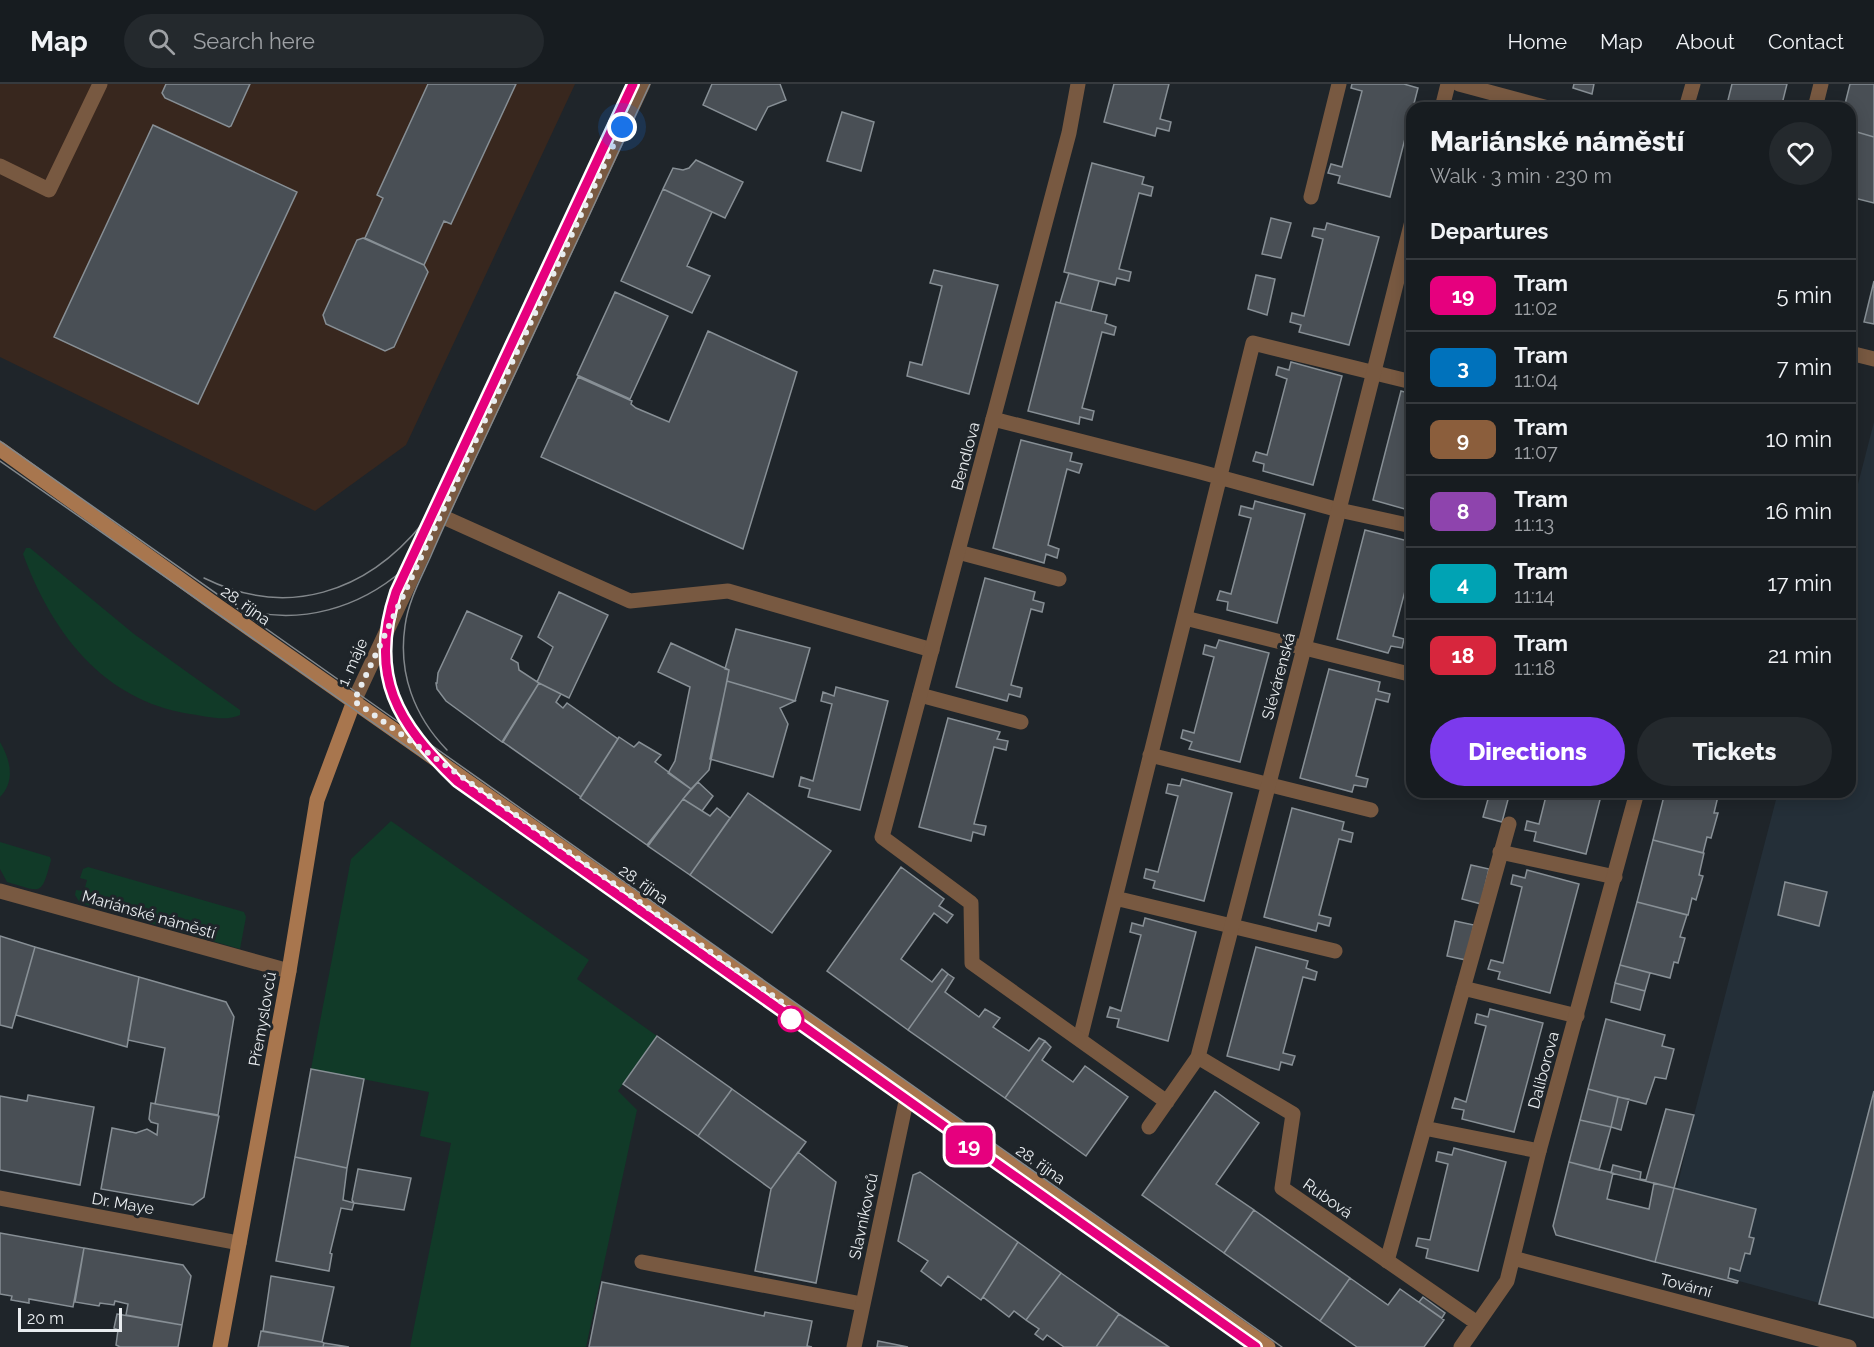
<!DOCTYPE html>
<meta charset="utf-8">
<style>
body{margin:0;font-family:Raleway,sans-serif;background:#24292d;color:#f1f3f6;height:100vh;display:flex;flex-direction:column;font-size:22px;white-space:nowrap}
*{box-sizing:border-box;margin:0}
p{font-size:20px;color:#9ea1a5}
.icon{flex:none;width:33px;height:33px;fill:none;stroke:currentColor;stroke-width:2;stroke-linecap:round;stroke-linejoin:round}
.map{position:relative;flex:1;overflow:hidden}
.side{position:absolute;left:1406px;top:18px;width:450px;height:696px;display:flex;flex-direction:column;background:#171c20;border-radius:18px;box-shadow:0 3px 15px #0003,0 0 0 2px #363a3e}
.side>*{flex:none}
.badge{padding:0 12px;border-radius:9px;font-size:21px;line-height:39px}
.scale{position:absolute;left:18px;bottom:15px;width:104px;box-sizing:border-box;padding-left:6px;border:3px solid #e8ecef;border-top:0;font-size:16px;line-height:21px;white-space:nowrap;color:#e8ecef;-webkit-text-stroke:4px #1f252a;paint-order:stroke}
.you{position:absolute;width:30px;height:30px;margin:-15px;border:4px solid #fff;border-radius:50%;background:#1a73e8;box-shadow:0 0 0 9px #1a73e833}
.map>.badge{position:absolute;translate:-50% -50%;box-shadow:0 0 0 3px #fff}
h2{padding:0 24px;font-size:22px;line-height:54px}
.round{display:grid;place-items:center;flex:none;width:63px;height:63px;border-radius:32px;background:#24292d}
.overview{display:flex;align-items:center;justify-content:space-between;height:102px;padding:0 24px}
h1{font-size:28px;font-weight:800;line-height:45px}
.primary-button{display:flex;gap:12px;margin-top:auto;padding:12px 24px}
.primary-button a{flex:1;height:69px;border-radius:36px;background:#7c3aed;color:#fff;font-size:24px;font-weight:800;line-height:69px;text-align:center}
.primary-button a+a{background:#24292d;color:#f1f3f6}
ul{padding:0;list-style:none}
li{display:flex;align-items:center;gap:18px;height:72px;padding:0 24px;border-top:2px solid #363a3e}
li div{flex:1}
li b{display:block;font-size:22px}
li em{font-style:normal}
li .badge{min-width:66px;font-weight:700;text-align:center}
header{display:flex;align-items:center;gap:36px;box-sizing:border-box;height:84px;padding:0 30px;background:#171c20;border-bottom:2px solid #363a3e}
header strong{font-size:28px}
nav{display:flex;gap:33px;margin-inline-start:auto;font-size:21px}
.search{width:420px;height:54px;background:#24292d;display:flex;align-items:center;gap:15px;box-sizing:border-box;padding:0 21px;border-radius:33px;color:#9ea1a5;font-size:22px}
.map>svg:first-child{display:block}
</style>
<header>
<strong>Map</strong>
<div class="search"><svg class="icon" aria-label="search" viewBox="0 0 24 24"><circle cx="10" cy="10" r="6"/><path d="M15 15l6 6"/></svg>Search here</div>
<nav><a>Home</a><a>Map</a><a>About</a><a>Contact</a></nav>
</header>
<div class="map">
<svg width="1874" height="1263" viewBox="0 0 1874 1263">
<rect width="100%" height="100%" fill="#1f252a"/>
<path fill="#38271e" d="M0,0H575L406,361L315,427L0,273Z"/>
<path fill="#242f38" d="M1874,338V1234L1728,1194L1655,1178L1674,1104H1677L1694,1031L1778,708H1850V431Z"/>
<path fill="#113a28" d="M26,464H30L134,550L240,626V631C225,638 206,632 190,630C102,616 52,548 23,470Z
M0,658C10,675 16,697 0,713Z
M391,737L589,876L577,895L657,952L618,1007L637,1026L586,1263H410L451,1059L420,1052L429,1008L311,985L351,775Z
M0,758L50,773L51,776C41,813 42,808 7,798L0,785Z
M88,783L244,828L246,833L240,865L80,819L75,811L76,806L84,807L87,796L80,794L83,785Z"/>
<path fill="#494f55" stroke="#878f95" stroke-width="1.5" d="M166,0H250L231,42L229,43L165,14L162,9Z
M428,0H516L451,140L444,137L424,181L365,154L383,114L377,111Z
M712,0H780L786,16L768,23L756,46L703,21Z
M1114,0H1169L1160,35L1171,38L1169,47L1157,44L1155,52L1104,38Z
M1352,0H1404L1418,4L1390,113L1338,99L1340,92L1328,89L1331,80L1342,83L1362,7L1351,4Z
M1574,0H1594L1592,10L1573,4Z
M1732,0H1787L1781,24H1726Z
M1850,0H1874V53L1850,46V24H1844Z
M842,28L874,38L861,87L827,77Z
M153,41L297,108L198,320L54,253Z
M1850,46L1874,53V119L1850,113Z
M696,76L743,98L725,134L663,105L673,84L683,86L689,84Z
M1092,79L1144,93L1142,100L1153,103L1151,112L1139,109L1119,185L1131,188L1129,197L1117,194L1115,201L1064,188Z
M663,105L712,128L687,182L710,192L692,229L621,197Z
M1271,134L1291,139L1281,174L1262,170Z
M1327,139L1379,153L1349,261L1299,248L1301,241L1290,238L1292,229L1304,232L1323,155L1312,152L1314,144L1325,146Z
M363,154L424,181L428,188L394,263L385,267L326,240L323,231L357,156Z
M934,186L998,201L969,310L907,292L910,278L922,281L942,202L930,199Z
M1069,189L1099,197L1091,227L1060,219Z
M1256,191L1275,195L1267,231L1248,225Z
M1874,197V240L1864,238Z
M615,208L668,232L630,315L577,291Z
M1056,218L1107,231L1105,239L1116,243L1114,251L1102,248L1082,324L1094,327L1092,336L1080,333L1079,340L1028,327Z
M708,247L797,288L743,465L541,373L578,293L632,317L631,320L636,324L669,338Z
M1291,278L1342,292L1313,401L1263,387L1264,380L1253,377L1256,368L1267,371L1287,295L1276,291L1278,283L1289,286Z
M1401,307L1412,310V427L1373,416Z
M1021,356L1072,369L1070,377L1082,380L1079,389L1067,385L1048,461L1059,465L1057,474L1046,470L1044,479L993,464Z
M1255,417L1305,430L1277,539L1227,526L1228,518L1217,516L1220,507L1231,510L1251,434L1239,431L1241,422L1253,425Z
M1365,446L1412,458V481L1393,552L1404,555L1402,564L1391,562L1388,569L1337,555Z
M985,494L1035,508L1033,516L1044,519L1042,528L1031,525L1011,601L1022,604L1020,613L1009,610L1007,617L956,603Z
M559,508L608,531L569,614L537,598L553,563L538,553Z
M467,527L522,552L511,575L518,579L519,586L539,599L502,658L446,617L437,605L436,599H437L438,589Z
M736,545L810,564L795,617L727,597L729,586L725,585Z
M1219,556L1269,569L1240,678L1189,665L1192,658L1181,654L1183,646L1194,649L1214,573L1203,570L1205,561L1216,564Z
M671,559L729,586L709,686L691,705L668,689L675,677L690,603L658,588Z
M1329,585L1380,598L1378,607L1390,610L1388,618L1376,615L1356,692L1368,695L1366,703L1354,701L1352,708L1300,694Z
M727,597L795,617L780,624L788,640L773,693L710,675Z
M539,599L561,610L556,618L563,624L567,619L618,655L581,713L503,658Z
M836,603L888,617L860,726L808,713L810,705L799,702L801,693L813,697L832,620L821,617L823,608L834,612Z
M948,634L1000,648L997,655L1008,657L1006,666L994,663L974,740L986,742L984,751L973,748L971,757L919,743Z
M619,653L634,663L639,658L661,671L655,678L691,705L647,761L580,714Z
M1182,695L1232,709L1204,817L1153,804L1155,797L1144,794L1146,785L1158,788L1178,712L1166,709L1168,700L1180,702Z
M698,698L713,712L702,727L683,715Z
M1490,708H1510L1502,738L1483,733Z
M1547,708H1602L1586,770L1534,757L1536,748L1525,746L1527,737L1539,740Z
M1665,708H1719L1714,729H1718L1711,754L1707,753L1703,769L1653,756Z
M748,709L831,767L772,849L690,791Z
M683,715L710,732L717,724L730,734L690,791L648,762Z
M1292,724L1344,738L1342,746L1353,749L1351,758L1339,755L1319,831L1331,834L1329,842L1318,839L1316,847L1264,833Z
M1653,756L1704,769L1699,791L1703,792L1696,816L1692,814L1688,831L1637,818Z
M1471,781L1489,785L1481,820L1462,815Z
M901,783L944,815L939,822L953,831L947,839L934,829L901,875L932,898L942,885L948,890L908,946L827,887Z
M1527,786L1579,800L1550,909L1498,895L1500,888L1488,885L1491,876L1503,879L1522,803L1511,800L1513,791L1525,794Z
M1785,798L1827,808L1819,842L1778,831Z
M1637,818L1687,831L1680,853L1685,854L1678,879L1674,878L1670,894L1620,881Z
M1145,834L1196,848L1168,957L1117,943L1119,935L1107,933L1110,923L1121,927L1141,851L1130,848L1132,839L1143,842Z
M1455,837L1474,841L1466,876L1447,872Z
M0,852L35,863L12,944L0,941Z
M35,863L139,893L127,963L16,931Z
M1256,863L1308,877L1306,884L1317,888L1315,896L1303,893L1283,969L1295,972L1292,981L1281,978L1279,986L1227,972Z
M1620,881L1650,889L1645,907L1615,899Z
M948,890L954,894L945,908L979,933L985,925L1000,934L993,943L1029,967L1039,954L1045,957L1005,1014L908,946Z
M139,893L226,918L234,933L218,1031L155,1020L165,964L128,956Z
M1615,899L1645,907L1640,926L1611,918Z
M1490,925L1543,939L1514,1048L1462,1035L1464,1026L1452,1024L1455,1014L1466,1018L1486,942L1475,939L1477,930L1488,933Z
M1606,935L1665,951L1662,962L1674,965L1666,995L1655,993L1646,1020L1588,1005Z
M657,952L732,1005L698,1052L623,1000Z
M1045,957L1051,963L1042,976L1073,998L1085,982L1128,1013L1086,1072L1005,1014Z
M311,985L364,995L347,1084L295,1073Z
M732,1005L806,1058L771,1105L698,1052Z
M1588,1005L1618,1013L1611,1043L1580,1036Z
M1215,1007L1259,1039L1216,1100L1254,1126L1224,1169L1142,1111Z
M1874,1007V1234L1819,1220Z
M28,1011L94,1023L80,1101L0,1086V1012L27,1017Z
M1618,1013L1629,1015L1621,1046L1611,1043Z
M151,1019L219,1032L204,1113L193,1121L101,1105L112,1044L136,1049L147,1045L157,1051L158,1040L151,1038L149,1035Z
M1666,1025L1694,1031L1674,1104L1611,1089L1613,1081L1641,1088L1640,1095L1646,1096Z
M1580,1036L1611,1043L1599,1086L1569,1078Z
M1454,1064L1506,1078L1478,1187L1426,1174L1428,1165L1416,1162L1418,1154L1430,1156L1448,1080L1436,1077L1438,1068L1452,1071Z
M798,1068L836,1098L816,1199L755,1187L771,1105Z
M295,1073L347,1084L343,1116L354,1119L352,1126L341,1124L330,1169L332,1170L329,1187L276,1177Z
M1569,1078L1613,1089L1607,1115L1649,1125L1654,1099L1674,1104L1655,1178L1556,1151L1553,1142Z
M358,1085L411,1094L404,1126L354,1119L352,1116Z
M920,1088L1018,1158L981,1216L948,1192L941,1202L921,1187L928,1177L898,1157L913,1091Z
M1674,1104L1756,1125L1749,1153L1754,1154L1750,1170L1745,1169L1740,1187L1730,1184L1728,1194L1738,1197L1737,1199L1655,1178Z
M1254,1126L1350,1194L1320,1237L1224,1169Z
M0,1149L84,1164L73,1223L29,1215V1219L11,1216L12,1212L0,1210Z
M1018,1158L1061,1189L1026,1236L1014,1227L1009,1233L983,1213Z
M84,1164L183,1181L191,1192L182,1241L126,1231L128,1220L115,1217L114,1221L100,1219L99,1222L75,1218Z
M1061,1189L1119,1230L1096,1263H1064L1047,1251L1043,1256L1035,1250L1039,1245L1026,1236Z
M271,1192L334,1203L322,1258L263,1247Z
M1350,1194L1388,1221L1400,1205L1444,1236L1424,1263H1357L1320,1237Z
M602,1198L764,1232L765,1228L812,1237L807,1262L812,1263H589Z
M1423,1213L1445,1229L1442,1234L1419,1218Z
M117,1230L182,1241L178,1263H120L116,1261L118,1246L114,1244Z
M1119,1230L1169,1263H1096Z
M261,1247L322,1258L324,1259L323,1263H258Z
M878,1257L908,1263H877Z
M324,1259L349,1263H323Z"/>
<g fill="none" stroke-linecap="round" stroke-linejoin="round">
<path stroke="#785941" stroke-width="15" d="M1459,0L1548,24
M1686,24L1693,0
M0,82L49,106L100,0
M1311,113L1339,0
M993,335L1197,387L1339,426L1412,442
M441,432L630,517L728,507L932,566
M958,468L1059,495
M1185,534L1405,589
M920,611L1021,638
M1150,671L1371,726
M1500,768L1615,793
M1115,814L1335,867
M1463,904L1577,932
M1080,955L1253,259L1412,298
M1424,1044L1539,1067
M1387,1177L1509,740
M642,1178L862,1220"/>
<path stroke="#785941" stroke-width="15" d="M1078,0L1069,49L882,753L971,819L972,879L1167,1018
M1442,24L1448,0
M1815,24L1821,0
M1850,269L1874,275
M354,617L643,0
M0,807L289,887
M1198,973L1293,1030L1282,1104L1477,1239
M1149,1043L1198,973L1304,564L1412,137
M0,1114L239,1159
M1513,1174L1849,1263
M854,1263L908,1008
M1461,1263L1507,1197L1539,1067L1637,708"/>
<path stroke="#a8764e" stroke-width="15" d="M0,365L209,516L770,910L1268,1263
M220,1263L289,887L317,716L354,617"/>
<path stroke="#82878b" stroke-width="1.5" d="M633,0L396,508C368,593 397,639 457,697L1256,1263
M0,357L407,644
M0,377L435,682
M204,494C287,535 366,509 423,439
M244,526C301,541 359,524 403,486
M427,658L1282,1263
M447,666C414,632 398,589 405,542C408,518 420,496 430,474C445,439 461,405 477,371C535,247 593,124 650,0"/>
</g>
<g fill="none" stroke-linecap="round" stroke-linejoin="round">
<defs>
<path id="line" d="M633,0L396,508C368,592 397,639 457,697L1256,1263"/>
</defs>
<use href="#line" stroke="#fff" stroke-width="14"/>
<use href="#line" stroke="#e6007e" stroke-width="9"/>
<path stroke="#e8ecef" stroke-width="6" stroke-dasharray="0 10.8" d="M622,43L354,617L789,923L791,935"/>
</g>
<circle fill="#fff" stroke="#e6007e" stroke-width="3" cx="791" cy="935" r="12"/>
<g text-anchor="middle" stroke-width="6" stroke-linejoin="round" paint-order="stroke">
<g font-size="16" fill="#e8ecef" stroke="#1f252a">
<text transform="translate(965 372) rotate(-75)" y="6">Bendlova</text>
<text transform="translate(246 521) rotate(35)" y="6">28. října</text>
<text transform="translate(352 578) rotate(-66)" y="6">1. máje</text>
<text transform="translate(1278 592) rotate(-75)" y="6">Slévárenská</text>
<text transform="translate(644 800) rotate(35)" y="6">28. října</text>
<text transform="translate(149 830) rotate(16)" y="6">Mariánské náměstí</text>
<text transform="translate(262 935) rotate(-80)" y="6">Přemyslovců</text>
<text transform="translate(1543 986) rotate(-75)" y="6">Daliborova</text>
<text transform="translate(1041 1080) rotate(35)" y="6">28. října</text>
<text transform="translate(1328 1114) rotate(35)" y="6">Rubová</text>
<text transform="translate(123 1119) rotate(10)" y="6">Dr. Maye</text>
<text transform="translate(863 1132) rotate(-78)" y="6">Slavníkovců</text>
<text transform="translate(1686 1201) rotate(15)" y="6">Tovární</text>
</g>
</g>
</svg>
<div class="scale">20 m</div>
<div class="you" style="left:622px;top:43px"></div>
<b class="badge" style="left:969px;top:1061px;background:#e6007e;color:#fff">19</b>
<section class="side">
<div class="overview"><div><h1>Mariánské náměstí</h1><p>Walk · 3 min · 230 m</p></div><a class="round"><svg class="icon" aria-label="heart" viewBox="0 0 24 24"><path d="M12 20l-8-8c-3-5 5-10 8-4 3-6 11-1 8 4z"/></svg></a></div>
<h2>Departures</h2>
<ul>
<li><span class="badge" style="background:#e6007e;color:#fff">19</span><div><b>Tram</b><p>11:02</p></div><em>5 min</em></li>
<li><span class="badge" style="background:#0072bc;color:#fff">3</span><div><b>Tram</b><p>11:04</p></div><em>7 min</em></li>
<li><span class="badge" style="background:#8b5e3c;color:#fff">9</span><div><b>Tram</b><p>11:07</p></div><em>10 min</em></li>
<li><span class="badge" style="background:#8e44ad;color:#fff">8</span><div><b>Tram</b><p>11:13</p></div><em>16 min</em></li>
<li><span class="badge" style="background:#00a3b4;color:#fff">4</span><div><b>Tram</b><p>11:14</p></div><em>17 min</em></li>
<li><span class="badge" style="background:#d7263d;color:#fff">18</span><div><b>Tram</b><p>11:18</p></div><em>21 min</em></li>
</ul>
<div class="primary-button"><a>Directions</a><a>Tickets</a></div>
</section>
</div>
